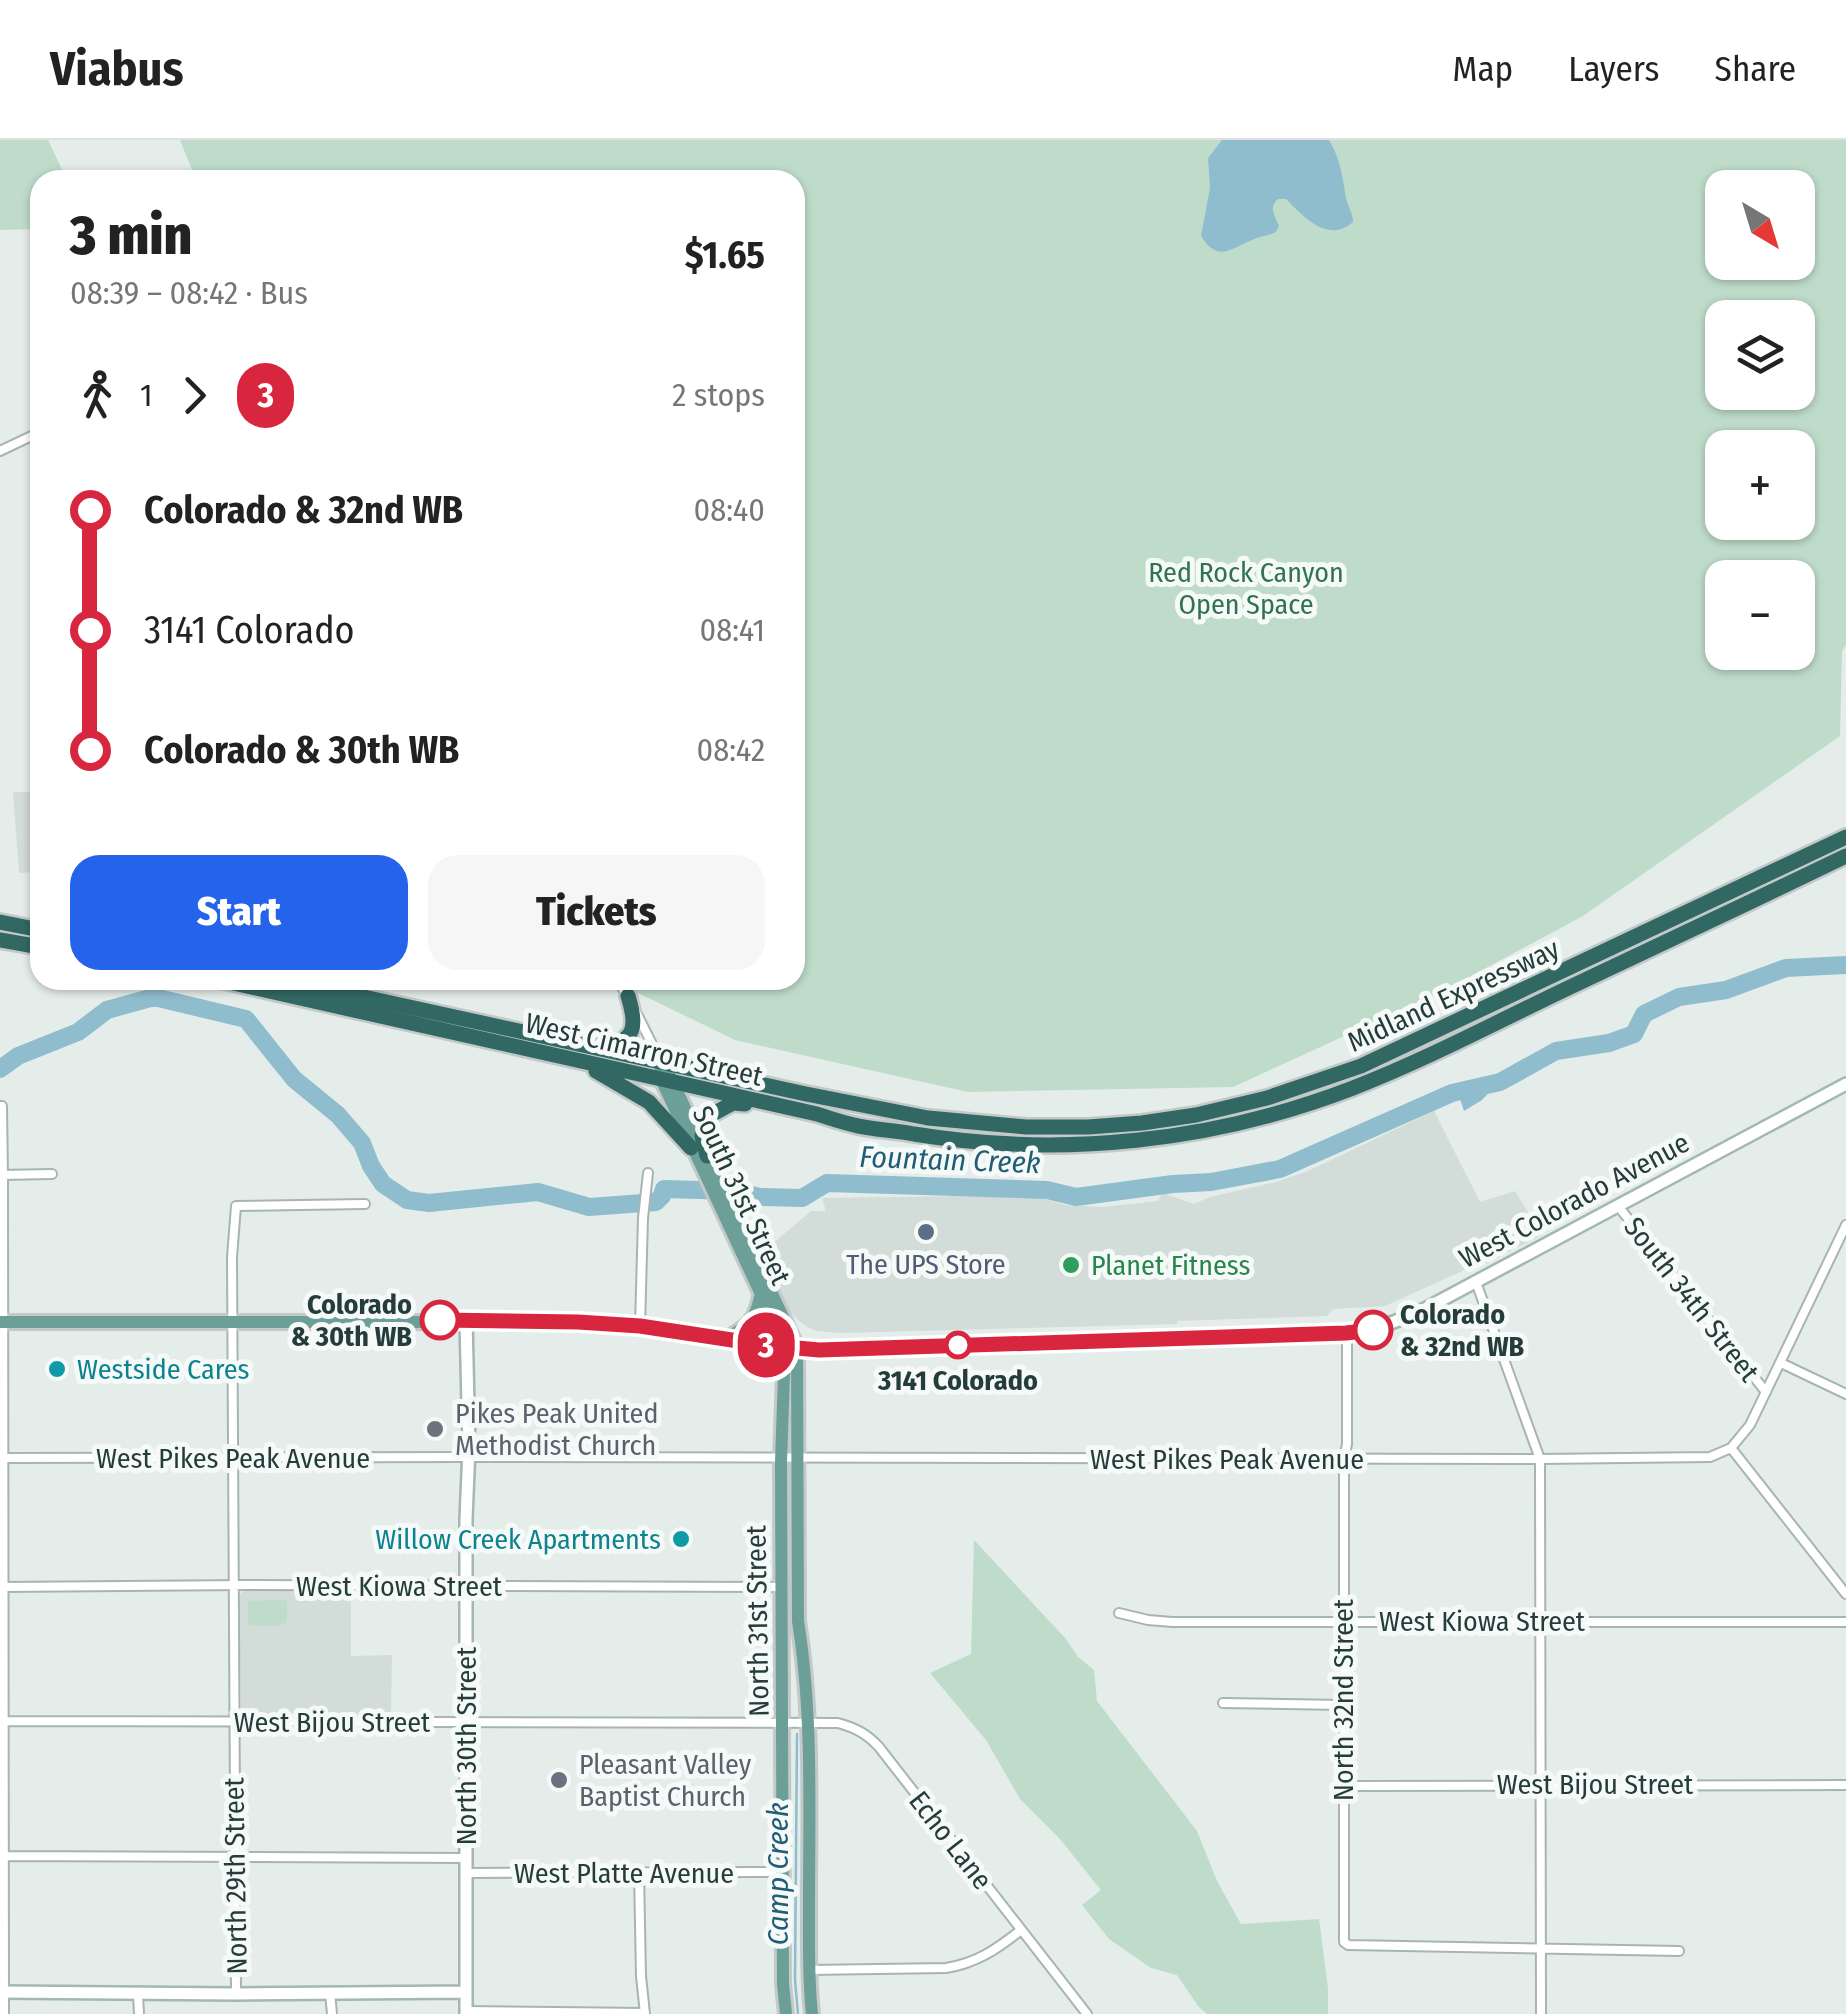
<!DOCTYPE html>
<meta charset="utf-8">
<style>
body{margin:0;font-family:"Fira Sans Condensed",sans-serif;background:#f6f6f6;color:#222;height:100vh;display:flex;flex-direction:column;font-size:38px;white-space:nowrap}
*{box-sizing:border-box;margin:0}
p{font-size:32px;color:#767676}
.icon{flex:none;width:55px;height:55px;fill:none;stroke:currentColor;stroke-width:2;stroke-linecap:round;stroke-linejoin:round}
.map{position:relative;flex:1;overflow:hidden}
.sheet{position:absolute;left:30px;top:30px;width:775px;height:820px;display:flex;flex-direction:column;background:#fff;border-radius:30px;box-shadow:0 2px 8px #0004}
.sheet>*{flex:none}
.badge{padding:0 20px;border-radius:32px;font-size:35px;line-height:65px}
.needle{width:65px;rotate:142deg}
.fabs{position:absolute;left:1705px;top:30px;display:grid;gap:20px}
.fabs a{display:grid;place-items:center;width:110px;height:110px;border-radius:20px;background:#fff;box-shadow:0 2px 8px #0004;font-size:50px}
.map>.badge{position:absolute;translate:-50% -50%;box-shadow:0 0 0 5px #fff}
.legs{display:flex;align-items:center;gap:15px;height:110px;padding:0 40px;font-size:32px}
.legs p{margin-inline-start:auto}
.summary{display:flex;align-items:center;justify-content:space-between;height:170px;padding:0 40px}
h1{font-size:55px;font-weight:800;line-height:75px}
.cta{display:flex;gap:20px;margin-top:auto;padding:20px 40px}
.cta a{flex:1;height:115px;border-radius:30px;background:#2563eb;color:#fff;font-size:40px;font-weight:800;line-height:115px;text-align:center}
.cta a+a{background:#f6f6f6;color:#222}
ul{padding:0 40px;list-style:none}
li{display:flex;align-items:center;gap:35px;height:120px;font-size:38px}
li i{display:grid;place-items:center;width:15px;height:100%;margin:0 12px;background:currentColor}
li i::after{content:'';width:25px;height:25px;margin:-12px;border:8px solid;border-radius:50%;background:#fff}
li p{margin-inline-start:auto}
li:first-child i{background:linear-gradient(#0000 50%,currentColor 0)}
li:last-child i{background:linear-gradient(currentColor 50%,#0000 0)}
header{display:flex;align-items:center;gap:60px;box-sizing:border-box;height:140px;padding:0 50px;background:#fff;border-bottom:2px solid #e0e0e0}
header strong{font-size:48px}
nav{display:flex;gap:55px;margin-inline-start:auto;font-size:35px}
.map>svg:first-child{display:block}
</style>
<header>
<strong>Viabus</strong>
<nav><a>Map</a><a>Layers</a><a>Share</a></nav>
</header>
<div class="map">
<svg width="1846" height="1874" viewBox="0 0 1846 1874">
<rect width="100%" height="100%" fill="#e4edea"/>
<path fill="#d2dcd9" d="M13,652H40V732L19,733Z
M1434,971L1480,1062L1515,1051L1542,1095L1485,1124L1475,1106L1482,1122L1385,1166L1333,1169L1327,1176L1177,1181V1184L842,1193L817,1191L807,1187L786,1170L759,1115L811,1071H826L822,1058L1031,1055L1065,1065L1102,1067L1158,1061L1162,1053L1194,1064L1210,1057L1276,1042L1308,1031Z
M245,1450L351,1452V1516L392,1515L391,1576H244L241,1574L239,1459L241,1453Z"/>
<path fill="#bfdcca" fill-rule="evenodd" d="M0,0H48L67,40H40V89L0,90Z
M180,0H1846V505L1842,511L1840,596L1583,776L1447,849L1233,947L968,952L735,900L634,851L626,840H795V40H196ZM1722,48H1798V122H1722ZM1722,178H1798V252H1722ZM1722,308H1798V382H1722ZM1722,438H1798V512H1722Z
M974,1400L1066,1499L1078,1517L1094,1530L1097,1561L1197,1691L1217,1741L1241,1784L1319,1779L1328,1848V1874H1207L1198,1866L1177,1835L1151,1828L1109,1799L1082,1765L1101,1750L1059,1698L1020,1659L986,1600L930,1533L971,1514Z
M287,1460V1482L279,1486L248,1485V1461Z"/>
<path fill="#90bdce" d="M1222,0H1329C1341,21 1342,34 1346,58C1348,68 1353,72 1353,82C1328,104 1304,77 1286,59H1278C1268,67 1275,76 1279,86L1276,92C1268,96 1260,96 1252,100C1230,109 1218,123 1201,96L1210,48L1208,18Z
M1476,940H1493L1496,945L1482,960L1464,971L1456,947Z"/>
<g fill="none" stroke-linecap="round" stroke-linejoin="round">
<path stroke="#90bdce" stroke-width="2.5" d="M797,1594L795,1840L798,1874"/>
<path stroke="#90bdce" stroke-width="18" d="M0,929L18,916L78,892L107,870L154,857L246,879L294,939L338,975L362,1003L371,1026L383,1044L407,1060L429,1063L538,1052L589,1067L656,1062L662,1056L664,1049L734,1051L760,1057L802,1058L827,1043L1047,1050L1076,1057L1173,1044L1211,1042L1280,1029L1452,953L1500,942L1556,911L1609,903L1634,894L1644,874L1679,857L1726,850L1786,828L1846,825"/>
<defs>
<path id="street" d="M0,311L40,292
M617,840L627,855
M636,872L661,922
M0,966H2L3,1035L4,1874
M0,1035L52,1034
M1618,1066L1766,1252
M1476,1142L1540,1319L1541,1874
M640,1186L643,1078L648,1033
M1347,1193V1304L1344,1319V1802L1348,1805L1679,1811
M1781,1223L1846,1254
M1731,1308L1846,1454
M469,1317L1540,1319L1710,1317L1731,1308L1750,1285L1846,1085
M0,1318L465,1317
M2,1447L246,1445L783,1447
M1119,1473L1148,1480L1172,1482H1846
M1223,1563L1343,1565
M0,1581L838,1583C856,1588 867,1594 879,1607L1087,1874
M1344,1646L1846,1645
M0,1716L466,1718
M466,1733L783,1732
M639,1733L641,1836L645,1874
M809,1830L946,1828C977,1823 997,1809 1021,1790
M330,1853L332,1874
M138,1854L139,1874
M236,1854L232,1117L236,1066L365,1064
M466,1871L645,1873"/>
<path id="secondary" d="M797,1207L819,1210L1347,1193L1373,1190L1419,1172L1846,944
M0,1852L236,1854L466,1852
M466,1874V1379L469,1308L466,1180"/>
<path id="primary" d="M661,922V939L785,1206L781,1322L783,1844L786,1874
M670,936L797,1207L798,1481C813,1575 809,1671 809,1766C809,1802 808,1838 812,1874
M0,1182H578L640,1186L790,1207
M726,1199C747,1186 755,1182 760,1157"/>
<path id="highway" d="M0,782L40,790
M0,800L40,807
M220,840L817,974C829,978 841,982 854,985C873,990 894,990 914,994C1061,1018 1213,1002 1353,948C1425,920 1495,883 1566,849C1659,805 1753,761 1846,716
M286,840L806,954L928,978L1026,987H1088L1142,983L1196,975L1267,958L1361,926L1846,697
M602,906C637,902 637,885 628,856
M596,931L649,962L691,1008
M707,1016L702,996L711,975L733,963L745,964"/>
</defs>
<use href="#street" stroke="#a7b5b2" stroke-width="12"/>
<use href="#secondary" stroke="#a3b8b3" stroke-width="16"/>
<use href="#primary" stroke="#c2c9c8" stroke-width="18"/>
<use href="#highway" stroke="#c2c9c8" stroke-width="20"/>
<use href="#street" stroke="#fff" stroke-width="8"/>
<use href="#secondary" stroke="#fff" stroke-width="11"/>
<use href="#primary" stroke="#6c9f98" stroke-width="12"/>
<use href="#highway" stroke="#326863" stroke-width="15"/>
</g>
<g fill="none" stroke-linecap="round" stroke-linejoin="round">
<defs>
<path id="line-1" d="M440,1180L578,1182L640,1186L765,1205L819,1210L1346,1193L1373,1190"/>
</defs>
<use href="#line-1" stroke="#fff" stroke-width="22"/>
<use href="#line-1" stroke="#d7263d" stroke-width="15"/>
</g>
<circle fill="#5c6f8a" stroke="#f5f9f7" stroke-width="4" cx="926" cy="1092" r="10"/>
<circle fill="#2e9e5b" stroke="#f5f9f7" stroke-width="4" cx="1071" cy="1125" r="10"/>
<g fill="#fff" stroke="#d7263d" stroke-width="5">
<circle cx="440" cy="1180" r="18"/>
<circle cx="1373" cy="1190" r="18"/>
<circle cx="958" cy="1205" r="12"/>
</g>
<g fill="#0f9aa8" stroke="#f5f9f7" stroke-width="4">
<circle cx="57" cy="1229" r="10"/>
<circle cx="681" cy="1399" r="10"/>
</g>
<g fill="#6b7280" stroke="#f5f9f7" stroke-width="4">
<circle cx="435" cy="1289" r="10"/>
<circle cx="559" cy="1640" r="10"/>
</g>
<g text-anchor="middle" stroke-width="10" stroke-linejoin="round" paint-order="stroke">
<g font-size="28" fill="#317252" stroke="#f5f9f7">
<text x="1246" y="442">Red Rock Canyon<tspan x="1246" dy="32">Open Space</tspan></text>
</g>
<g font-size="28" fill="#253d3a" stroke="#f5f9f7">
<text transform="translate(1453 855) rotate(-25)" y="10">Midland Expressway</text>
<text transform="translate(644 909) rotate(13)" y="10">West Cimarron Street</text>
<text transform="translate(742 1055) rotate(65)" y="10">South 31st Street</text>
<text transform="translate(1574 1060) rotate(-28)" y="10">West Colorado Avenue</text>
<text transform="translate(1692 1159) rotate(52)" y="10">South 34th Street</text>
<text x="233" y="1328">West Pikes Peak Avenue</text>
<text x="1227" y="1329">West Pikes Peak Avenue</text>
<text x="399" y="1456">West Kiowa Street</text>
<text transform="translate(757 1481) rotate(-91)" y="10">North 31st Street</text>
<text x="1482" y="1491">West Kiowa Street</text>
<text transform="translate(1343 1560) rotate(-90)" y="10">North 32nd Street</text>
<text x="332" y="1592">West Bijou Street</text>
<text transform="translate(466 1606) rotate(-90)" y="10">North 30th Street</text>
<text x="1595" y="1654">West Bijou Street</text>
<text transform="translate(951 1700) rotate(52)" y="10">Echo Lane</text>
<text x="624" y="1743">West Platte Avenue</text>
<text transform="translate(235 1736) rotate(-91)" y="10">North 29th Street</text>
</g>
<g font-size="28" fill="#4e5e75" stroke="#f5f9f7">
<text x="926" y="1134">The UPS Store</text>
</g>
<g font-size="28" fill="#27864d" stroke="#f5f9f7" text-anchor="start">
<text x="1091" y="1135">Planet Fitness</text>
</g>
<g font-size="28" font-weight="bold" fill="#253d3a" stroke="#f5f9f7" text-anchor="end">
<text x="412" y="1174">Colorado<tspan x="412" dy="32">&amp; 30th WB</tspan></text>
<text x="1400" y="1184" text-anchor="start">Colorado<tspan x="1400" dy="32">&amp; 32nd WB</tspan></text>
<text x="958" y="1250" text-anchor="middle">3141 Colorado</text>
</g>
<g font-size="28" fill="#0d838f" stroke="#f5f9f7" text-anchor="start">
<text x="77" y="1239">Westside Cares</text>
<text x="661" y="1409" text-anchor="end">Willow Creek Apartments</text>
</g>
<g font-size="28" fill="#5b616d" stroke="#f5f9f7" text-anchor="start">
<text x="455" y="1283">Pikes Peak United<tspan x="455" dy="32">Methodist Church</tspan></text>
<text x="579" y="1634">Pleasant Valley<tspan x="579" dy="32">Baptist Church</tspan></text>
</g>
<g font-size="30" font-style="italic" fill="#225d76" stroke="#f5f9f7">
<text transform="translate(950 1020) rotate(2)" y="10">Fountain Creek</text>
<text transform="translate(778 1734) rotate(-90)" y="10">Camp Creek</text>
</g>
</g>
</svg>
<div class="fabs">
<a><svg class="needle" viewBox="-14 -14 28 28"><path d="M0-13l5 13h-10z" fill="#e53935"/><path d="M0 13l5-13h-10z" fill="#767676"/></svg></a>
<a><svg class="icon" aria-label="layers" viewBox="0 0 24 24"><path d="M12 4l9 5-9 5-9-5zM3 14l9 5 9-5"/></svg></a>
<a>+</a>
<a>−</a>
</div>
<b class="badge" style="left:766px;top:1205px;background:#d7263d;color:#fff">3</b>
<section class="sheet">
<div class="summary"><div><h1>3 min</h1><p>08:39 – 08:42 · Bus</p></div><b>$1.65</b></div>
<div class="legs"><svg class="icon" aria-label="walk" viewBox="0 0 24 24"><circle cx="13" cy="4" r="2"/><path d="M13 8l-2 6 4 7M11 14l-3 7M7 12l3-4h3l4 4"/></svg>1<svg class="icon" aria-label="forward" viewBox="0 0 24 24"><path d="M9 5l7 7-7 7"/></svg><b class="badge" style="background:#d7263d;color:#fff">3</b><p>2 stops</p></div>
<ul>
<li><i style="color:#d7263d"></i><b>Colorado &amp; 32nd WB</b><p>08:40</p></li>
<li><i style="color:#d7263d"></i><span>3141 Colorado</span><p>08:41</p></li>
<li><i style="color:#d7263d"></i><b>Colorado &amp; 30th WB</b><p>08:42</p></li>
</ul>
<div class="cta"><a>Start</a><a>Tickets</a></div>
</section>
</div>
